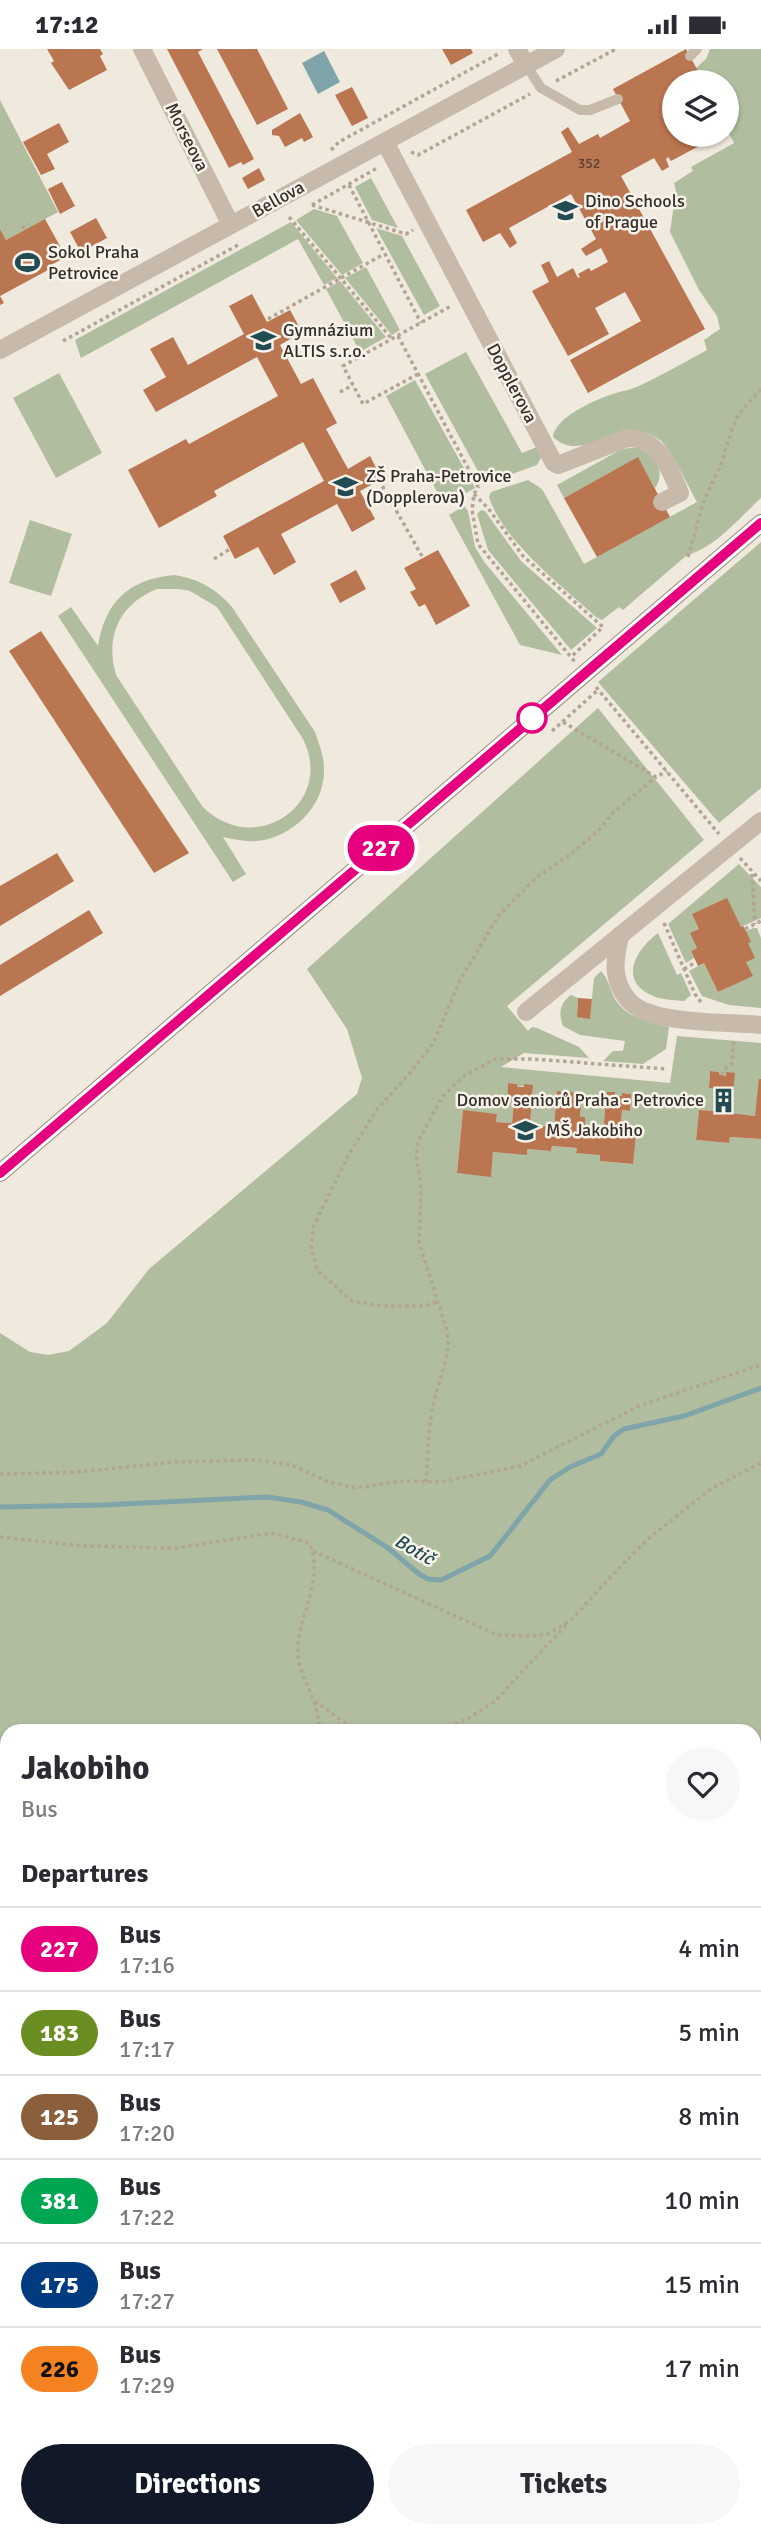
<!DOCTYPE html>
<meta charset="utf-8">
<style>
body{margin:0;font-family:Signika,sans-serif;background:#f7f7f7;color:#2b2b33;height:100vh;display:flex;flex-direction:column;font-size:26px;white-space:nowrap}
*{box-sizing:border-box;margin:0}
p{font-size:23px;color:#7c7c81}
.icon{flex:none;width:38px;height:38px;fill:none;stroke:currentColor;stroke-width:2;stroke-linecap:round;stroke-linejoin:round}
.map{position:relative;flex:1;overflow:hidden}
.panel{position:absolute;left:0px;top:1675px;width:761px;height:814px;display:flex;flex-direction:column;background:#fff;border-radius:21px 21px 0 0;box-shadow:0 2px 5px #0004}
.panel>*{flex:none}
.badge{padding:0 14px;border-radius:23px;font-size:24px;line-height:46px}
.tools{position:absolute;left:662px;top:21px;display:grid;gap:14px}
.tools a{display:grid;place-items:center;width:77px;height:77px;border-radius:50%;background:#fff;box-shadow:0 2px 5px #0004;font-size:35px}
.map>.badge{position:absolute;translate:-50% -50%;box-shadow:0 0 0 4px #fff}
h2{padding:0 21px;font-size:26px;line-height:63px}
.round{display:grid;place-items:center;flex:none;width:74px;height:74px;border-radius:37px;background:#f7f7f7}
.overview{display:flex;align-items:center;justify-content:space-between;height:119px;padding:0 21px}
h1{font-size:33px;font-weight:700;line-height:52px}
.cta{display:flex;gap:14px;margin-top:auto;padding:14px 21px}
.cta a{flex:1;height:80px;border-radius:42px;background:#111827;color:#fff;font-size:28px;font-weight:700;line-height:80px;text-align:center}
.cta a+a{background:#f7f7f7;color:#2b2b33}
ul{padding:0;list-style:none}
li{display:flex;align-items:center;gap:21px;height:84px;padding:0 21px;border-top:2px solid #e1e1e2}
li div{flex:1}
li b{display:block;font-size:26px}
li em{font-style:normal}
li .badge{min-width:77px;font-weight:700;text-align:center}
.status{display:flex;justify-content:space-between;align-items:center;height:49px;padding:0 35px;background:#fff;direction:ltr}
.status svg{height:19px;fill:currentColor}
.map>svg:first-child{display:block}
</style>
<div class="status"><b>17:12</b><svg viewBox="0 0 49 12"><path d="M0 12V9h3v3zM5 12V6h3v6zM10 12V3h3v9zM15 12V0h3v12zM26 1h20v11H26zM47 4h2v5h-2z"/></svg></div>
<div class="map">
<svg width="761" height="2488" viewBox="0 0 761 2488">
<rect width="100%" height="100%" fill="#f0e9de"/>
<path fill="#b0bd9f" fill-rule="evenodd" d="M710,0H761V449C740,468 715,499 687,506L623,561L619,558L602,571L596,568C562,537 503,492 489,448L491,443L528,431L542,440L584,515L697,453C689,439 670,399 660,391C619,361 585,418 553,388C554,369 596,350 613,345C621,342 631,341 639,337C662,326 685,313 707,301L704,291L720,280L717,267L699,241L670,183L676,142L674,134L693,122L691,118L734,94L726,79V33H704L696,19L706,10Z
M0,51L58,163L6,191L0,180Z
M371,129L398,179L372,171L355,138Z
M314,160L337,167L363,214L342,226L296,171Z
M291,173L337,229L324,236L298,190L81,309L75,291Z
M376,179L402,187L440,257L424,266Z
M366,218L400,281L392,286L345,229Z
M340,232L386,288L360,303L326,240Z
M466,303L522,404L537,398L541,409L537,416L485,435L425,325Z
M59,324L102,404L56,429L13,349Z
M415,331L475,439L444,456L386,347Z
M641,398C656,406 666,425 655,439L638,409L564,449L557,436L622,400Z
M464,457L468,462L475,498L485,514L562,606L520,596L449,466Z
M481,461L485,462L521,512L597,579L571,601L488,501L477,465Z
M30,471L72,485L51,547L9,534Z
M761,493V739L719,774L598,633Z
M174,526C199,530 215,539 232,558L315,683C319,695 324,707 324,720C325,757 292,789 256,792C245,793 234,790 223,788L246,825L233,833L58,567L71,558L98,597C105,553 129,530 174,526ZM157,540H179L190,542L217,558L303,690C336,756 253,810 202,757L116,626C105,588 119,555 157,540Z
M598,659L704,791L507,957L528,982L532,978L537,979L579,998L589,1009L524,1004L501,1018L670,1034L677,987L761,994V1030L755,1067L731,1064L726,1023V1027L719,1026V1023L710,1022L709,1039L717,1040L715,1062L699,1061L696,1091L729,1094L730,1088L761,1090V1771L754,1776V1682H7V1928L0,1925V1284L30,1303L48,1306L69,1302L107,1274L149,1220L357,1045L362,1029L347,980L307,920ZM508,1034L517,1035V1038L533,1036L530,1076L554,1078L557,1042L582,1044L580,1068L585,1069L584,1077L579,1076V1080L603,1082L607,1043H615V1047H622L623,1044L631,1045L630,1062L622,1061L620,1084L636,1086L632,1115L600,1112V1106L576,1103L577,1099L552,1097L551,1102L527,1100V1105L493,1103L491,1127L457,1124L463,1062L497,1065L496,1073L512,1074L514,1052L507,1051Z
M739,815L761,838V869L741,878L699,880L691,884L697,899L691,902L694,909L686,914L668,875Z
M754,879H757L761,889V959L729,956L702,947L689,922L704,914L718,943L752,927L746,913V882Z
M658,884L677,926L681,924L691,946L684,952C673,951 661,951 651,946C617,930 638,899 658,884Z
M601,922C609,930 610,943 617,953C629,970 650,973 669,978L666,1000L643,1015L603,1012L613,1002H623L625,992L580,986L563,977C558,964 560,954 571,946L578,949L577,968L590,969L594,929Z"/>
<path fill="#7fa4aa" d="M324,2L340,33L318,45L302,14Z"/>
<g fill="none" stroke-linecap="round" stroke-linejoin="round">
<path stroke="#7fa4aa" stroke-width="5" d="M0,1458L103,1456L267,1448L301,1453L328,1461L388,1499L419,1525L428,1530L441,1531L490,1507L550,1431L570,1418L601,1405L614,1387L624,1380L684,1367L761,1339"/>
</g>
<path fill="#ba7551" d="M47,0H100L103,5L100,7L107,21L69,41L51,14L54,12Z
M167,0H203L198,3L254,110L243,116L241,113L229,119Z
M217,0H257L288,60L257,76Z
M442,0H471L473,4L451,16Z
M686,0L704,33H674V86H715L716,88L671,112L668,108L666,110L669,118L662,122L654,109L621,127L705,280L588,344L570,311L641,272L625,243L595,259L609,285L568,307L532,242L549,233L541,216L549,212L557,228L573,219L578,229L580,228L578,225L589,219L591,222L608,213L601,199L586,207L581,200L596,190L571,145L509,179L517,194L510,199L500,184L483,193L466,161L572,103L561,83L568,78L579,95L598,85L600,89L630,72L613,40Z
M352,38L368,69L352,77L335,46Z
M300,64L313,88L304,93L302,89L285,98L279,87L272,86V81Z
M59,74L69,93L47,105L55,120L41,126L23,93Z
M259,119L265,131L248,140L242,129Z
M62,133L75,157L60,165L48,140Z
M96,169L107,189L81,203L70,183Z
M45,170L66,208L47,218L48,221L0,247L4,254L0,256V180L6,191Z
M252,245L267,273L290,261L302,283L280,296L301,335L313,329L337,374L326,380L348,420L370,407L382,430L360,442L375,470L352,483L337,455L281,485L296,513L274,526L258,498L235,510L223,487L324,432L303,393L214,442L217,447L159,479L128,421L186,390L189,395L278,347L257,308L156,363L143,341L166,328L150,300L173,288L188,316L244,285L229,257Z
M638,408L670,468L597,508L564,449Z
M438,501L470,557L436,576L425,555L419,558L410,543L416,540L404,519Z
M356,521L366,540L340,554L330,535Z
M41,582L189,804L154,824L9,602Z
M57,804L74,832L0,877V837Z
M727,849L741,878L743,877L746,882L751,893L748,894L755,909L746,913L753,927L718,943L704,914L698,917L691,902L697,899L690,884L699,880L692,865Z
M89,861L103,884L0,947V916Z
M578,949L592,950L590,970L577,968Z
M710,1022L719,1023V1026H722L726,1027V1023L735,1024L731,1064L755,1067L759,1030H761V1090L730,1088L729,1094L696,1091L699,1061L715,1062L717,1040L709,1039Z
M508,1034L517,1035V1038H524V1035L533,1036L530,1076L554,1078L557,1042L582,1044L580,1068H585V1077L579,1076V1080L603,1082L607,1043H615V1047H622V1044L631,1045L630,1062L622,1061L620,1084L636,1085L633,1115L600,1112V1106L576,1104L577,1099L552,1097L551,1102L527,1100V1106L493,1103L491,1128L457,1124L463,1061L497,1065L496,1073L512,1074L514,1052L507,1051Z"/>
<g fill="none" stroke-linecap="round" stroke-linejoin="round">
<path stroke="#b2a595" stroke-width="3.5" stroke-dasharray="3.5 3.5" stroke-linecap="butt" d="M556,32L616,0
M331,101L339,93L500,4
M411,103L418,106L530,45
M349,136L421,274
M312,156L379,118
M312,156L406,185L413,181
M289,168L392,290
M22,179L29,175
M268,270L384,205
M398,287L478,438L474,445L472,461L478,495L575,613
M63,292L238,196
M418,325L363,355L343,317L451,257
M340,343L353,336
M379,431L423,509
M474,445L488,459L523,507L603,578L571,608
M688,508L703,454L721,415L733,377L739,365L761,340
M214,510L230,500
M596,638L719,785
M563,673L656,728L667,722
M552,682L598,641
M740,809L761,832
M752,825L755,875
M664,874L695,945L703,956
M745,880L761,872
M684,920L696,913
M722,1026L723,1021L732,1015L734,990
M436,1253L425,1257H383L352,1252L317,1221L311,1197L314,1176L349,1105L378,1059L410,1024L433,995L460,931L499,866L537,828L571,805L599,781L613,764L656,728
M0,1425L78,1423L175,1413L256,1411L292,1416L326,1432L355,1439L404,1432L441,1433L520,1417L641,1356L761,1316
M426,1433C428,1410 428,1385 432,1362C436,1333 452,1311 447,1282L419,1193L421,1139L416,1107L419,1091L442,1048L464,1027L495,1010H532L666,1020
M0,1488L84,1497L176,1499L272,1484L309,1494C325,1529 299,1564 298,1599C297,1618 307,1634 313,1650C317,1660 318,1671 321,1682
M313,1502L497,1586L530,1587L548,1585L571,1571L618,1520L648,1490L712,1439L761,1414
M315,1652L342,1672L364,1682
M435,1682L467,1670L494,1653L567,1575
M754,1708L761,1704
M0,1891L7,1892"/>
<path stroke="#c7baab" stroke-width="10" d="M690,7L697,0
M526,16L541,39L580,61H590L618,50"/>
<path stroke="#c7baab" stroke-width="18" d="M142,0L231,176
M517,0L526,16
M385,93L554,414L558,416L627,389C658,388 670,420 680,444L662,453
M0,301L556,0
M620,886C618,898 614,912 616,924C618,938 626,952 638,959C666,975 728,973 761,976
M526,963L761,772"/>
<path stroke="#9a8a7c" stroke-width="18" d="M0,1124L761,474
M0,2005H7
M754,2221L761,2225"/>
</g>
<g fill="none" stroke-linecap="round" stroke-linejoin="round">
<defs>
<path id="line" d="M0,1124L761,474"/>
</defs>
<use href="#line" stroke="#fff" stroke-width="16"/>
<use href="#line" stroke="#e6007e" stroke-width="10"/>
</g>
<defs>
<symbol id="school-bare" viewBox="-9 -9 18 18"><path d="M0-5L7-2L0 1L-7-2ZM-4 1L0 2.5L4 1V4Q0 6-4 4Z" fill="#234b53" stroke="#f8f3ea" stroke-width="2.5" paint-order="stroke"/></symbol>
<symbol id="stadium-bare" viewBox="-9 -9 18 18"><path d="M0-5a6.5 5 0 1 0 0 10a6.5 5 0 1 0 0-10ZM-3.5-1.8h7v3.6h-7Z" fill="#234b53" stroke="#f8f3ea" stroke-width="2.5" paint-order="stroke"/></symbol>
<symbol id="building-bare" viewBox="-9 -9 18 18"><path d="M-4-6H4V6H1V3H-1V6H-4ZM-2.5-4.3h1.7v1.8h-1.7ZM.8-4.3h1.7v1.8H.8ZM-2.5-1h1.7V.8h-1.7ZM.8-1h1.7V.8H.8Z" fill="#234b53" stroke="#f8f3ea" stroke-width="2.5" paint-order="stroke"/></symbol>
</defs>
<g fill-rule="evenodd">
<use href="#school-bare" x="548" y="144" width="35" height="35"/>
<use href="#stadium-bare" x="10" y="196" width="35" height="35"/>
<use href="#school-bare" x="246" y="274" width="35" height="35"/>
<use href="#school-bare" x="328" y="420" width="35" height="35"/>
<use href="#building-bare" x="706" y="1034" width="35" height="35"/>
<use href="#school-bare" x="508" y="1064" width="35" height="35"/>
</g>
<circle fill="#fff" stroke="#e6007e" stroke-width="3.5" cx="532" cy="669" r="14"/>
<g text-anchor="middle" stroke-width="5" stroke-linejoin="round" paint-order="stroke">
<g font-size="14" fill="#564033">
<text x="589" y="119">352</text>
</g>
<g font-size="18" fill="#352e29" stroke="#f8f3ea">
<text transform="translate(187 88) rotate(63)" y="6">Morseova</text>
<text transform="translate(278 150) rotate(-29)" y="6">Bellova</text>
<text transform="translate(512 334) rotate(62)" y="6">Dopplerova</text>
</g>
<g font-size="18" fill="#352e29" stroke="#f8f3ea" text-anchor="start">
<text x="585" y="158">Dino Schools<tspan x="585" dy="21">of Prague</tspan></text>
<text x="48" y="209">Sokol Praha<tspan x="48" dy="21">Petrovice</tspan></text>
<text x="283" y="287">Gymnázium<tspan x="283" dy="21">ALTIS s.r.o.</tspan></text>
<text x="366" y="433">ZŠ Praha-Petrovice<tspan x="366" dy="21">(Dopplerova)</tspan></text>
<text x="704" y="1057" text-anchor="end">Domov seniorů Praha - Petrovice</text>
<text x="546" y="1087">MŠ Jakobiho</text>
</g>
<g font-size="19" font-style="italic" fill="#234b53" stroke="#f8f3ea">
<text transform="translate(415 1500) rotate(30)" y="7">Botič</text>
</g>
</g>
</svg>
<div class="tools">
<a><svg class="icon" aria-label="layers" viewBox="0 0 24 24"><path d="M12 4l9 5-9 5-9-5zM3 14l9 5 9-5"/></svg></a>
</div>
<b class="badge" style="left:381px;top:799px;background:#e6007e;color:#fff">227</b>
<section class="panel">
<div class="overview"><div><h1>Jakobiho</h1><p>Bus</p></div><a class="round"><svg class="icon" aria-label="heart" viewBox="0 0 24 24"><path d="M12 20l-8-8c-3-5 5-10 8-4 3-6 11-1 8 4z"/></svg></a></div>
<h2>Departures</h2>
<ul>
<li><span class="badge" style="background:#e6007e;color:#fff">227</span><div><b>Bus</b><p>17:16</p></div><em>4 min</em></li>
<li><span class="badge" style="background:#6b8e23;color:#fff">183</span><div><b>Bus</b><p>17:17</p></div><em>5 min</em></li>
<li><span class="badge" style="background:#8b5e3c;color:#fff">125</span><div><b>Bus</b><p>17:20</p></div><em>8 min</em></li>
<li><span class="badge" style="background:#00a651;color:#fff">381</span><div><b>Bus</b><p>17:22</p></div><em>10 min</em></li>
<li><span class="badge" style="background:#003b80;color:#fff">175</span><div><b>Bus</b><p>17:27</p></div><em>15 min</em></li>
<li><span class="badge" style="background:#f58220;color:#111">226</span><div><b>Bus</b><p>17:29</p></div><em>17 min</em></li>
</ul>
<div class="cta"><a>Directions</a><a>Tickets</a></div>
</section>
</div>
